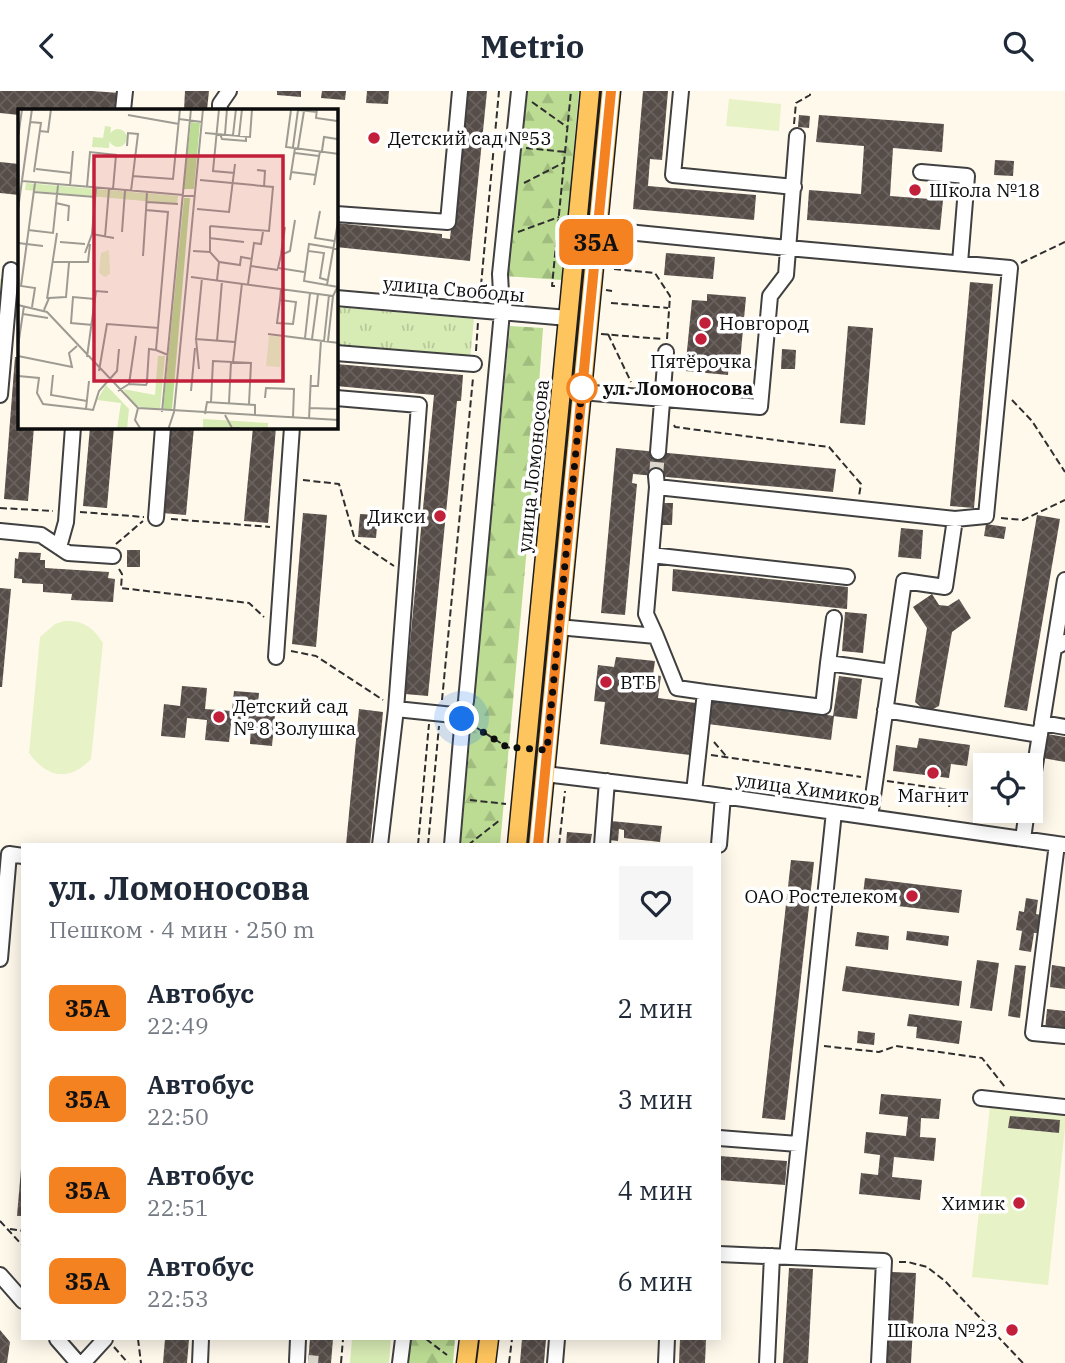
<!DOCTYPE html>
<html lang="ru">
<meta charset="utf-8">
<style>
body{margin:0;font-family:"IBM Plex Serif",serif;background:#f6f6f7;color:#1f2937;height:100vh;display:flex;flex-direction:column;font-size:26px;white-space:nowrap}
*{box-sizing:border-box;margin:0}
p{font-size:23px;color:#747a83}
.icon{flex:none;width:38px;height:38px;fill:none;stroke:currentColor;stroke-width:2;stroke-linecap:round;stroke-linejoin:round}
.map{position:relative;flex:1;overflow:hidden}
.details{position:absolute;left:21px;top:752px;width:700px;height:497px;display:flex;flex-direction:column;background:#fff;border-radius:0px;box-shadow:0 4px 18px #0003}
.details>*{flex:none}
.badge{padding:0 14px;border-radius:10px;font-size:24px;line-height:46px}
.controls{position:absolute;left:973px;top:662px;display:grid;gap:14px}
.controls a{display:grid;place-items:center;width:70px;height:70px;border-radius:0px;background:#fff;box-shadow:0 4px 18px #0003;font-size:35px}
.you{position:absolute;width:35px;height:35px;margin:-18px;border:5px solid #fff;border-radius:50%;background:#1a73e8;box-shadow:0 0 0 10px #1a73e833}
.map>.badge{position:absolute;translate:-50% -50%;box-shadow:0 0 0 4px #fff}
.round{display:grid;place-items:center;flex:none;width:74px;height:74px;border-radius:0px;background:#f6f6f7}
.overview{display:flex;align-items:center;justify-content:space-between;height:119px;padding:0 28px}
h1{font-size:33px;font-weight:700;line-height:52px}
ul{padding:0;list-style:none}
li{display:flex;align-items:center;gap:21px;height:91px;padding:0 28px}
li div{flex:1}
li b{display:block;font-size:26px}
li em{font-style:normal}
li .badge{min-width:77px;font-weight:700;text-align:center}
header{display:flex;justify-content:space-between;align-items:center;height:91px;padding:0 28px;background:#fff;font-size:32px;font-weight:700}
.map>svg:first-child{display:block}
</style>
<header><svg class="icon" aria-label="back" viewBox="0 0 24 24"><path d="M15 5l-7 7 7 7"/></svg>Metrio<svg class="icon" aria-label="search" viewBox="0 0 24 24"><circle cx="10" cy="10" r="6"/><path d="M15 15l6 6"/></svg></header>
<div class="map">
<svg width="1065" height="1272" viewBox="0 0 1065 1272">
<defs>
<pattern id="grass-tufts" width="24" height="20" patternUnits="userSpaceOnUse" patternTransform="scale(1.75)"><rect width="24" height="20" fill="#d7ebb4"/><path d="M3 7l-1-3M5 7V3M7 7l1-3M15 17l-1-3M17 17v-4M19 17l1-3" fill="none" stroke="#b7c89a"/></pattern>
<pattern id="forest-firs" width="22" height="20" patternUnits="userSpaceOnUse" patternTransform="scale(1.75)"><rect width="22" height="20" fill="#bcdc93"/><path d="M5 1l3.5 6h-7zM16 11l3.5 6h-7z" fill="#a0bc7e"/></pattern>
<pattern id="building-cross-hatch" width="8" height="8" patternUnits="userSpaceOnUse" patternTransform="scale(1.75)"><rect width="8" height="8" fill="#564c48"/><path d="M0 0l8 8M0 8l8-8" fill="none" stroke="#69615e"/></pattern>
</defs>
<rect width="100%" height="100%" fill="#fff9ec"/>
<path fill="url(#grass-tufts)" d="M589,80H596L563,423L556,422Z
M0,188L19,189V229L0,227Z
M336,216L474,228L470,269L336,257Z
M553,451L560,452L530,754H523Z"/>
<path fill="url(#forest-firs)" d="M524,0H579L562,189L503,185Z
M510,235L543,237L529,434L500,754H460Z
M409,1248H455L453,1272H407Z"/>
<path fill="#d7ebb4" d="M352,1248H391L389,1272H350Z"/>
<path fill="#e8f2c7" d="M729,8L781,13L779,40L726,35Z
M64,530C83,529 93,536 103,552L91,668C69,691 47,687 29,662L40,546L55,533Z
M990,1015L1065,1023V1038L1048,1194L972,1186Z"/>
<path fill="url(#building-cross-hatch)" d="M0,0H92L120,2L119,19H19V24L0,22Z
M185,0H209L207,19H184Z
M277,0H301V6L277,4Z
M322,0H346L345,9L321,7Z
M367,0H389L388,13L366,12Z
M464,0H487L470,170L336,156V132L442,143V147L450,148Z
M643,0H668L662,69L650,68L648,95L756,104L754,129L633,118Z
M799,24L810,25L809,37L798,36Z
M819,24L944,33L942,61L893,57L890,105L943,109L940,139L807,129L809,99L861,103L864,55L816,51Z
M995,69L1014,70L1013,85L994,84Z
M0,71L19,73V104L0,102Z
M666,162L715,166L713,188L664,184Z
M970,191L993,193L974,417L950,415Z
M707,203L746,206L740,271L729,270L728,284L685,280L692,209L707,210Z
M848,235L873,237L865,334L840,332Z
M782,258L796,259L795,278H781Z
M15,266H19V336H34L28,410L4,408Z
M336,273L463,284L461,310H457L428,605L405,603L434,304L336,295Z
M90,336H114L107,417L83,415Z
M170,336H194L186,424L162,422Z
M253,336H276L268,432L244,430Z
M616,357L836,378L833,401L633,383L632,392L637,393L625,524L601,522Z
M662,412H673L672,434H661Z
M303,422L327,424L316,556L292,553Z
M360,423L378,424L376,447L358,446Z
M1037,424L1060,428L1027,620L1004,616Z
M986,433L1006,436L1004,448L984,445Z
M901,437L923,439L921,468L898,466Z
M127,459H140V476H127Z
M19,461L41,462L40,469H45V477L109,481L108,487L115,488L113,511L71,509L72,503L43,501V493L22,492V488L14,487L15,467L18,468Z
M673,478L848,496L847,518L672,500Z
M0,497L11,498L2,596H0Z
M932,503L939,514L948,515L959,508L971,527L952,541L939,615L931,619L922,617L915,611L927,537L913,516Z
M845,521L867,523L863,562L842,560Z
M616,566L655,570L653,584L661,585L658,607L696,612L690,664L600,653L605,611L594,610L598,574L614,576Z
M839,585L862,588L857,628L833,625Z
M182,595L207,597L205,618L232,620L234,600L259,602L257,623L275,624L272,655L250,653L251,634L231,633L229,651L205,649L207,629L187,627L185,647L161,645L164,613L180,615Z
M712,608L834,625L831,649L708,633Z
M359,618L383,621L378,674L370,754H346Z
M1041,642L1065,646V671L1037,666Z
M919,647L970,654L967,675L951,673L949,687L893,680L896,654L917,657Z
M611,730L662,735L660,751L624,747V739L619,738L618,750L609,749Z
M567,741L592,743L590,754H566Z
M791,769L814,771L785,1029L762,1027Z
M865,787L962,799L959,822L862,811Z
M1026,807L1038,809L1036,823L1041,824L1039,842H1034L1031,861L1019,859L1022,840L1016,839L1019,820L1024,821Z
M907,840L949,845L948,855L906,849Z
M857,841L889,845L888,859L855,855Z
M977,869L999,872L992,920L970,917Z
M1015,874L1026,875L1020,927L1008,925Z
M1052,874L1065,876V898L1050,896Z
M846,875L962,890L959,915L842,900Z
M1047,918L1065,920V941L1045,939Z
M909,923L962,930L959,953L916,947L917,936L907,935Z
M858,940L875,942L874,954L857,952Z
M881,1003L941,1008L939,1028L921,1027L920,1046L936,1047L934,1070L894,1066L892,1086L922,1089L920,1109L859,1103L861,1082L878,1084L880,1064L864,1062L866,1041L906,1045L908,1026L879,1023Z
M1010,1025L1060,1029L1059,1042L1008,1037Z
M719,1065L787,1070L785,1094L719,1089Z
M21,1078H23V1125H17Z
M789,1177L813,1178L808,1272H783Z
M892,1181L916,1182L911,1272H887Z
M0,1239L10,1251L7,1272H0Z
M165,1248H189L187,1272H163Z
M310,1248H333L331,1272H308Z
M522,1248H546L544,1272H520Z
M680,1248H706L705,1272H679Z"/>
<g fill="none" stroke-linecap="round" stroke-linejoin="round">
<path stroke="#dbd6cb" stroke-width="14" stroke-dasharray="14 7" stroke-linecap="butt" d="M656,385L658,361
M308,1271L318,1272"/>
<defs>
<path id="minor" d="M681,0L673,84L794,96
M123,19L125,0
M220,19V13L229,0
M921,81L967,85L960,172
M336,123L448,131L460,0
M597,138L788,157L1010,177L986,425L955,428L657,396
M336,207L568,227
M336,262L474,273
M581,301L760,316L770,205L786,184L797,45
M0,304L11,179
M336,307L419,314L396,618L380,754
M658,361L666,261
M656,385L657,396L646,523L656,545
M156,427L163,336
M0,440L41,444L68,462L113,465
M59,456L66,431L73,336
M651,464L847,486
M558,536L656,545L677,597L705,601
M1065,551L1054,557L1042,632L1065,636
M1054,557L1065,489
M276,566L292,336
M828,572L834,527
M396,618L463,625
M885,619L1040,644
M545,683L694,701L1065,754
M1031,699L1041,637
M694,701L705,601L823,616L828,572L891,581
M870,726L904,490L945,496L955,428
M1023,748L1027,719
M1057,753L1033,942L1065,945
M452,754L463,625L466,610L502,221L500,183L519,0
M602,754L607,690
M719,754L723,705
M0,868L9,763L23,765
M981,1007L1065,1016
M719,1047L798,1053
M719,1163L884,1170L879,1272
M787,1166L834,721
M0,1184L23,1210
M57,1248L78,1272
M297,1270L298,1248
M83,1272L105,1248
M200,1272L201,1248
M400,1272L403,1248
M555,1272L557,1248
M666,1272L667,1248
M767,1272L772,1165"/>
<path id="major" d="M517,754L590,0
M538,754L611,0
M466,1272L469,1248
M486,1272L489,1248"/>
</defs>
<use href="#minor" stroke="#404040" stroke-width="18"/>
<use href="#major" stroke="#1e1e1e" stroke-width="21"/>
<path stroke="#2f2f2f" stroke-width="2" stroke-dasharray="7 3.5" stroke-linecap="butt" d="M532,11L567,36
M794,33L796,12L810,4V0
M526,57L566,61
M524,92L565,71
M518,141L559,126
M1021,172L1065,151
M614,178L655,182L670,205L667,248
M555,195H552L571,0
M606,199L612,200
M480,205L499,0
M611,212L668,217
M601,243L662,248
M608,243L631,291
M476,260L478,231
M1012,309L1032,330L1065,381
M674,334L675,336L829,356L861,393L859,405
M303,389L339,393L355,449L394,475
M0,417L53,420
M80,421L144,426
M1001,427L1023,429L1065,409
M171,428L270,436
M116,453L143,430
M119,478L122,483L121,497L249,512L264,526
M291,560L316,565L383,609
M442,609L473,287
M477,637L507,656L511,657
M714,651L726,665
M711,664L861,686
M887,690L950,699L949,718
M470,709L506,713
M418,754L429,633
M428,754L439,635
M468,754L500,729
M559,754L565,700
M824,955L879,961L896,955L982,967L1005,996
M0,1130L23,1155
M10,1138L23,1140
M899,1171H908L927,1176L945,1190L1023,1272
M138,1248L141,1272
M426,1248L447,1264
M114,1256L128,1272
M341,1272L343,1248
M509,1272L512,1248"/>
<use href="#minor" stroke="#fff" stroke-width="14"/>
<use href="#major" stroke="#fec45d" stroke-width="18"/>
</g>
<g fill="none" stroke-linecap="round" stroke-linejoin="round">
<defs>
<path id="line" d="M538,754L611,0"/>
</defs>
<use href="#line" stroke="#fff" stroke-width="16"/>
<use href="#line" stroke="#f58220" stroke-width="10"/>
<path stroke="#0d0d0d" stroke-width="7" stroke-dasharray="0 12.6" d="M462,628L507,656L547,659L582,297"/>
</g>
<g fill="#c21f3a" stroke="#fff" stroke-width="2.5">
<circle cx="374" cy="47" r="7"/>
<circle cx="915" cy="99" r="7"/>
<circle cx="705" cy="232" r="7"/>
<circle cx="701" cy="248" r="7"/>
<circle cx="440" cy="425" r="7"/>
<circle cx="606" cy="591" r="7"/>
<circle cx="219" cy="626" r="7"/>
<circle cx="933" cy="682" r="7"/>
<circle cx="912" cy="805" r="7"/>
<circle cx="1019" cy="1112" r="7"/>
<circle cx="1012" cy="1239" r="7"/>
</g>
<circle fill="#fff" stroke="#f58220" stroke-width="3.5" cx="582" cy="297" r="14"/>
<g text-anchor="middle" stroke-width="7" stroke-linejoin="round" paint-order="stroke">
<g font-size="19" fill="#0d0d0d" stroke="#fff" text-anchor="start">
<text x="388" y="54">Детский сад №53</text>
<text x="929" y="106">Школа №18</text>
<text x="719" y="239">Новгород</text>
<text x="701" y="277" text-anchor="middle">Пятёрочка</text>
<text x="426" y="432" text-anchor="end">Дикси</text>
<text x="620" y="598">ВТБ</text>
<text x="233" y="622">Детский сад<tspan x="233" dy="22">№ 8 Золушка</tspan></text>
<text x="933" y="711" text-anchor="middle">Магнит</text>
<text x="898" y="812" text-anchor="end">ОАО Ростелеком</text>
<text x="1005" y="1119" text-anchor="end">Химик</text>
<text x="998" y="1246" text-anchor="end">Школа №23</text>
</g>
<g font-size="19" fill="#0d0d0d" stroke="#fff">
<text transform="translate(454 198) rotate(5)" y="7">улица Свободы</text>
<text transform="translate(533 375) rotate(-84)" y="7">улица Ломоносова</text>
<text transform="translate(808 698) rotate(8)" y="7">улица Химиков</text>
</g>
<g font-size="19" font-weight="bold" fill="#0d0d0d" stroke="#fff" text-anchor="start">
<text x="603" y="304">ул. Ломоносова</text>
</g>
</g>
<g transform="translate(18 18)">
<rect width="320" height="320" fill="#fff9ec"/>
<path d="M8,74L160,87L159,95L7,81Z" fill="#d7ebb4"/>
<path d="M173,13L182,14L176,80H165ZM166,89H172L154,301H145Z" fill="#bcdc93"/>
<path d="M87,17L93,18L91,39L74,38L75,28L85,29ZM91 29a9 9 0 1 1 18 0a9 9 0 1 1-18 0ZM140,247H147L142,301L127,300L115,295L105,280L137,286ZM88,276L111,300L109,320H99L103,294L79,291ZM185,310L250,314V320L185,321Z" fill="#d7ebb4"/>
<path d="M91,141L92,165L87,168L81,164L83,144ZM251,227L265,228L262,258L248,257Z" fill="#e8f2c7"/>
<path fill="none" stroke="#9e9b93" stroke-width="2" d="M201,0L195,62L217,64M299,0L298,9L319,12M273,1L268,38L321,45M110,6L161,15M161,10L184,13M12,13L23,14L16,63M22,22L30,23L33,0M187,24L232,28L234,0M202,25L204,30L228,32V27M207,25L209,0M215,26L218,0M221,27L224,0M0,29L4,0M109,37L110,24L120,25L113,82M275,38L280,1L299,3M280,39L286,2M304,42L306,28L319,30M277,44L301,47M18,60L53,64M239,61L247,62L246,78M273,63L298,66M114,67L155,70L162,0M182,71L255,78L251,122L192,117M272,71L277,39M4,72L177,87M296,76L302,42M52,77L55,42M69,78L72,43L98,46L95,80M16,83L77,88M129,83L128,101L150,103L138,241L150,246M129,93L160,95M38,94L51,97L50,112M0,100L14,0M179,100L211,103L217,55M302,102L297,129L316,132M277,111L272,142L263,146L260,159L286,163M10,121L35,124L40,76M104,123L107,82M74,125L96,129M87,128L91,80M191,129L226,133M42,133L67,135M0,134L25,137M175,142L192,143L201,153M290,142L286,172L320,178M192,143V117M67,144L74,125L78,79M263,145L267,118M125,147L128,101M34,153H70L72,135M233,157L260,161M173,168L315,187M184,169L178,230L217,233M199,171L201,153L222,156L223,148L234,150M309,171L302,169L306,144L290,142L291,135L321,140M230,175L236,134L243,135L245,123M309,176L321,107M29,190L39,124M262,191L278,193L275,215L259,214L262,191L263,180M0,196L29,203L120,299L321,311M14,198L17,179L3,177L17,74M26,201L31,189L48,188L51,154M5,205L30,209M75,216L53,214L55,188L77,190M250,225L321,234M287,229L292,184M178,230L181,260M294,230L300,185M199,232L204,172M306,232L311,186M310,232L315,187L320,177M0,237L6,197M0,247L54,258L51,244L59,237M69,248L78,182L90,183M215,253L224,174M81,262L89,215L141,219M35,266L33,286L69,292M0,267L21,269L19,284L25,295L68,300M71,272L68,300L75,301L81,282L99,262L101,240M129,272L131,240L138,241M111,275L118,227M293,277H300L303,231M100,282L111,275L128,276L130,272M173,282L177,239M247,289L248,279L276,280L275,309M193,293L195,252L233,254L231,295M211,294L213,253M120,299L117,311L122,319M291,299L321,300M144,303L173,0M187,305L189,293L237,296V307M207,306L214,319H222M291,310L293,266M150,321L156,303L185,0"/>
<path fill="#c21f3a" fill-opacity="0.15" stroke="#c21f3a" stroke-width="3.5" d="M76,47H265V272H76Z"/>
<rect width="320" height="320" fill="none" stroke="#0d0d0d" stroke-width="3.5"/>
</g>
</svg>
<div class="controls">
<a><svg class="icon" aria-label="locate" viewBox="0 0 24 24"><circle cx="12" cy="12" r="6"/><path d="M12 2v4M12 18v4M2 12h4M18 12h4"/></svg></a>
</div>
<div class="you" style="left:462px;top:628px"></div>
<b class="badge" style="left:596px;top:151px;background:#f58220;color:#111">35А</b>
<section class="details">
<div class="overview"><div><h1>ул. Ломоносова</h1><p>Пешком · 4 мин · 250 m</p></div><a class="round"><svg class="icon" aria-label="heart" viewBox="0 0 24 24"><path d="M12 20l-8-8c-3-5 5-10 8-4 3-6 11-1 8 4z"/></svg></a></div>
<ul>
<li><span class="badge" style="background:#f58220;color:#111">35А</span><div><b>Автобус</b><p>22:49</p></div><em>2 мин</em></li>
<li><span class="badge" style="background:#f58220;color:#111">35А</span><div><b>Автобус</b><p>22:50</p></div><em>3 мин</em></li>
<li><span class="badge" style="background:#f58220;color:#111">35А</span><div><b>Автобус</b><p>22:51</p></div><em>4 мин</em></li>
<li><span class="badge" style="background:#f58220;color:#111">35А</span><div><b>Автобус</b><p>22:53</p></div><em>6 мин</em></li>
</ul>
</section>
</div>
